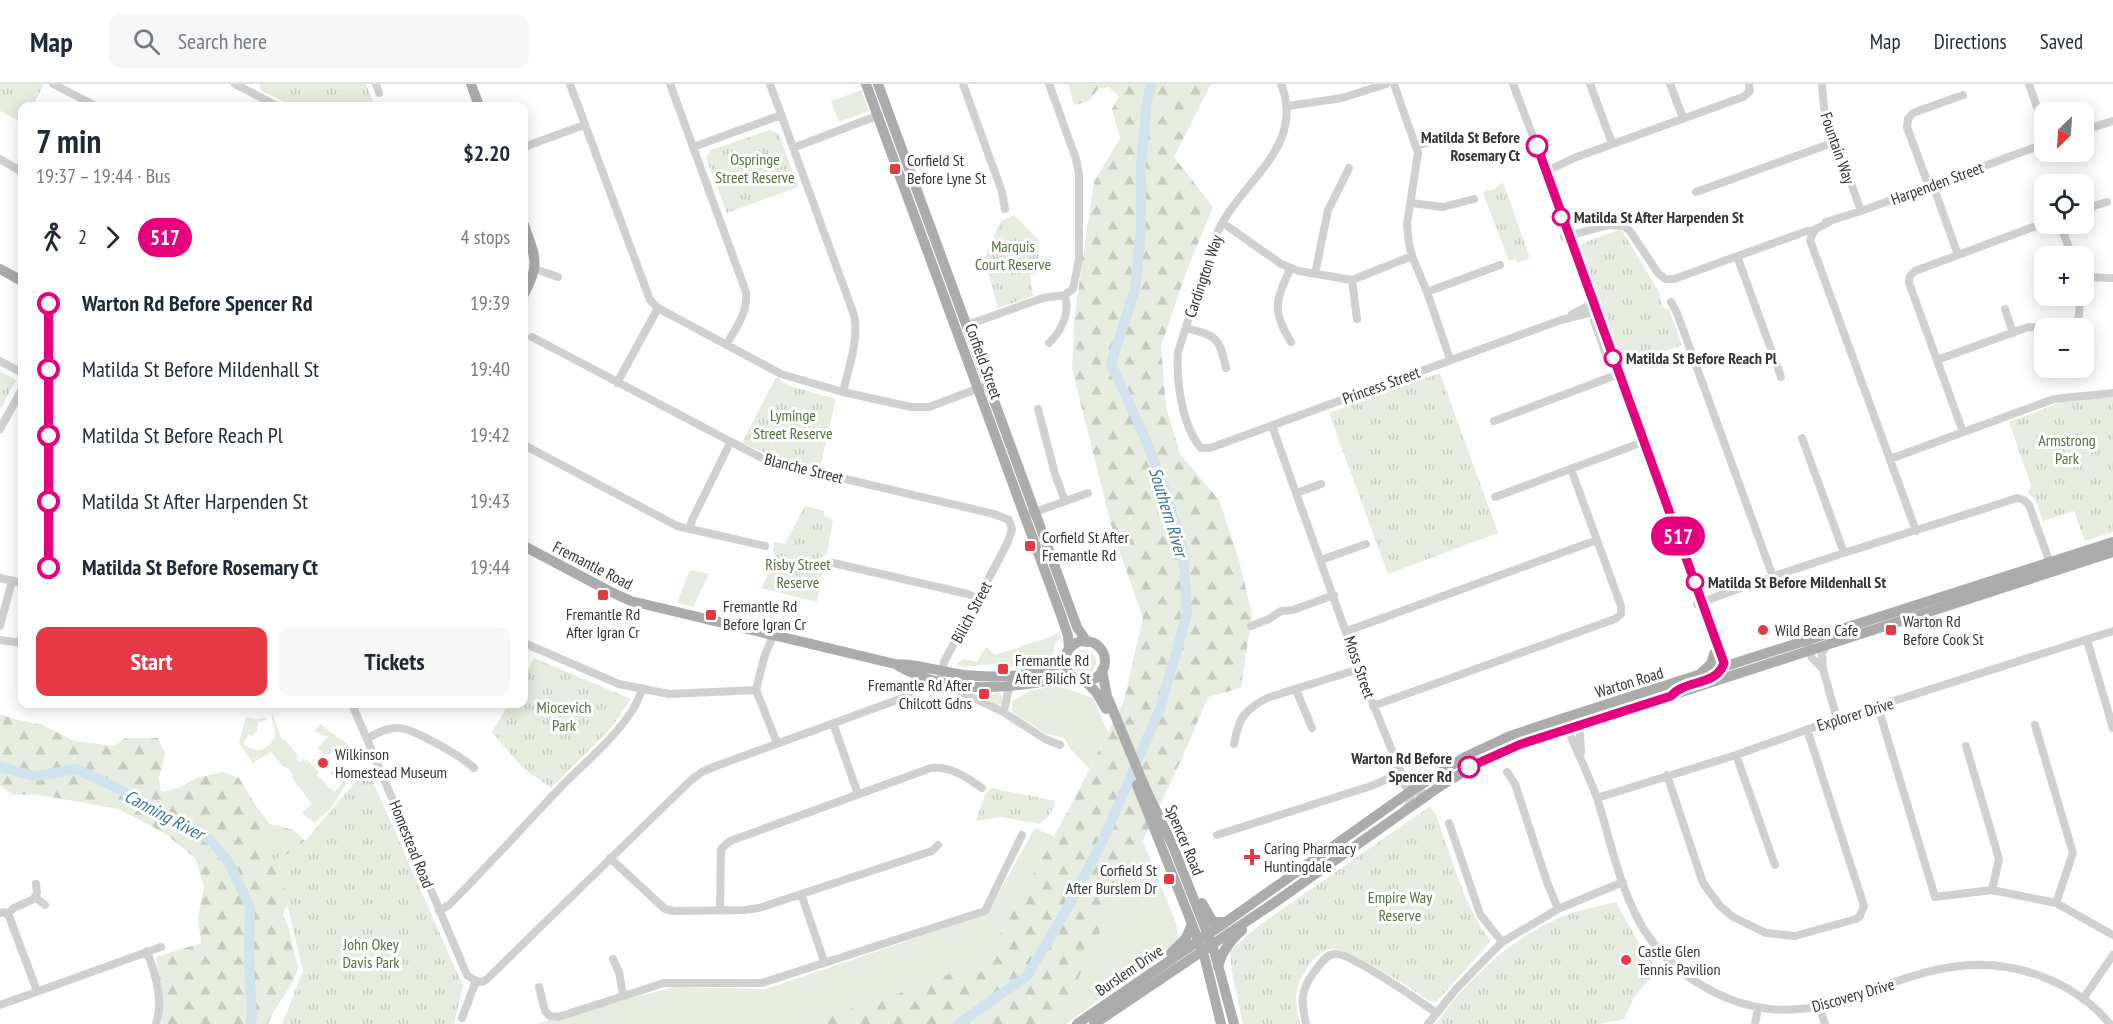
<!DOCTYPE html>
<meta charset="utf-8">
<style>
body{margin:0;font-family:"PT Sans Narrow",sans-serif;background:#f6f6f7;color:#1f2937;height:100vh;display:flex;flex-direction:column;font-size:22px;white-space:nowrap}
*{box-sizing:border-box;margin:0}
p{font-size:20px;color:#747a83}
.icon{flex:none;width:33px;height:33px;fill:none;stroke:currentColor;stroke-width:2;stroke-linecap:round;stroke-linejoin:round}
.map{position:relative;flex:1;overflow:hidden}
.details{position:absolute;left:18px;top:18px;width:510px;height:606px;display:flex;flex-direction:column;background:#fff;border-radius:12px;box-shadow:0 3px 15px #0003}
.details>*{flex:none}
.badge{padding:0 12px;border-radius:20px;font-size:21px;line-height:39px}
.needle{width:39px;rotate:205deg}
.controls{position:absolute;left:2034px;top:18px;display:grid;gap:12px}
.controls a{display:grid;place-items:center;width:60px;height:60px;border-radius:12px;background:#fff;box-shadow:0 3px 15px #0003;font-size:30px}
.map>.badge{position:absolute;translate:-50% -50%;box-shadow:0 0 0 3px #fff}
.legs{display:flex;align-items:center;gap:9px;height:66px;padding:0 18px;font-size:20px}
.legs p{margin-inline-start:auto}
.headline{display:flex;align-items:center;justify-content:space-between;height:102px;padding:0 18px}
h1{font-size:33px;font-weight:700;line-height:45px}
.primary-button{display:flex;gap:12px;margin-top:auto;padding:12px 18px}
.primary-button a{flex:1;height:69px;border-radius:12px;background:#e63946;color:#fff;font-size:24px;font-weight:700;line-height:69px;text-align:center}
.primary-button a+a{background:#f6f6f7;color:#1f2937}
ul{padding:0 18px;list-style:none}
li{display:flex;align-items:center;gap:21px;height:66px;font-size:22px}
li i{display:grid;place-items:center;width:9px;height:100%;margin:0 8px;background:currentColor}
li i::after{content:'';width:15px;height:15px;margin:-8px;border:4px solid;border-radius:50%;background:#fff}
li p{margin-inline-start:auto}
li:first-child i{background:linear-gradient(#0000 50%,currentColor 0)}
li:last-child i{background:linear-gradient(currentColor 50%,#0000 0)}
header{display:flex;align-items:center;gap:36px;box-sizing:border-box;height:84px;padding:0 30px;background:#fff;border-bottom:2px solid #e0e1e3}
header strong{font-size:28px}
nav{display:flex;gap:33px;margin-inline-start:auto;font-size:21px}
.search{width:420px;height:54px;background:#f6f6f7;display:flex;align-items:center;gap:15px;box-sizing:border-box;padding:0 21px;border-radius:12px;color:#747a83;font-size:22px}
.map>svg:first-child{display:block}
</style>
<header>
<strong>Map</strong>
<div class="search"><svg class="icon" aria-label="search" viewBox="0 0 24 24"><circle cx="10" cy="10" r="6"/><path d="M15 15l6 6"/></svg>Search here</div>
<nav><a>Map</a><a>Directions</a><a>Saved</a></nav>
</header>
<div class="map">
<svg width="2113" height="940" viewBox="0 0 2113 940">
<defs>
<pattern id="forest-firs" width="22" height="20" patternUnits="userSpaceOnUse" patternTransform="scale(1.5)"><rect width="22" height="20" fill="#e6ecdf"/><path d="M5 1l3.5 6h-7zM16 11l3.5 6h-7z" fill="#c6cbc0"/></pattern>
<pattern id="park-tufts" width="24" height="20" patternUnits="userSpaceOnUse" patternTransform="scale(1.5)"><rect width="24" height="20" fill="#e6ecdf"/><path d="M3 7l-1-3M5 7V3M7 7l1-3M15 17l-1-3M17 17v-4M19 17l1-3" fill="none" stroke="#c6cbc0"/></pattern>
</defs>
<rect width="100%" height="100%" fill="#fff"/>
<path fill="#e6ecdf" d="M861,6L869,27L839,38L831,17Z
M690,486L709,490L693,523L677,519Z
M1058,547L1062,553L1055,559L1053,575L1044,579L1022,584L994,580L963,583L957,580L964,575L977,578L986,563L995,571L1053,552Z
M1072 578a12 12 0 1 1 24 0a12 12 0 1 1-24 0Z
M1058,602L1093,614L1108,648L1089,685L1070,664L1064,654L1047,650L1012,628V617L1032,606Z
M998,609L1003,613L1002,619L998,621L984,615L990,610Z
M272,628L281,654L286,657L298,672L296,674L300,678L303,675L305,678L307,676L319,688L317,691L334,708L342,699L330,689L335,684L338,688L333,689L334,691L347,699L331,724L314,739L302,729L312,720L292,694L293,691L288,684L283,683L271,668L253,679L239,659L246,633L257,635L267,633L265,637L258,638L257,646L253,652L248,651L243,660C247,662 252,665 256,666C263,668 273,659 275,653C276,645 271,637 272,628Z
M320,640L350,662L346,669L344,668L342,671L332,669L327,672L317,664L328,653L314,647Z
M1035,744L1054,752L993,864L966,883L893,912L828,932L811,940H538L549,936L555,937L631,914L674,903L766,905L987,830Z
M1143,757L1177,842L1178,857L1066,940H1043L1066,920Z"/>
<path fill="url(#forest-firs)" d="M1068,0H1211L1174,73L1213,123L1188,183L1161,262L1166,323L1180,370L1219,416L1239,476L1252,530L1241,604L1208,613L1182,674L1066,920L1043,940H811L828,932L893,912L966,883L993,864L1070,723L1124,617L1143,533L1114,452L1072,285L1074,236L1094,98L1120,54L1112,25L1119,12L1109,3L1098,5L1089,17L1074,21Z
M0,630L14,635L43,641L74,657L114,662L125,654H158L165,670L159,693L161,708L178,704L196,694L223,688L239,694L256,722L270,740L294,746L313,766L297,817L286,822L283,832L288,841L298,884L294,896L274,927L268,940H161L162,936L156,873L201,859L198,833L204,803L196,775L166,750L119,725L34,710L14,711L0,702Z"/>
<path fill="url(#park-tufts)" d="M0,0H44L33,22H22V38L0,27Z
M260,0H366L375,22H292L261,6Z
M770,46L779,50L798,103L727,129L706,74L711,66Z
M1503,98L1530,174L1518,179L1515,175L1509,177L1483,109L1486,106H1493Z
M1014,131L1039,156L1038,190H1030L1033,212L998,224L984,175L1001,137Z
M1621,145L1659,208L1662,223L1669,226L1682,261L1623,283L1578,161Z
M0,287L16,296L0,326Z
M1440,289L1498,449L1388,490L1329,329Z
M776,293L790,302L836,315L820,384L778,374L742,359Z
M2113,313V448L2085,457L2074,427L2043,437L2035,415L2028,410L2031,401L2009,338L2067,316Z
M805,422L825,427L823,432L833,435L827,469L820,474L819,478L823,486L817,518L761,504L776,475L773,466L774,459L776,458L785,460Z
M534,574L631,615L611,644L551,704L522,683L492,648L509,620H524V593Z
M367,684L463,902L454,940H282L303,887L286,815L281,775L308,754Z
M991,704L1056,717L1049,732L1039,740L1002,733L976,737L984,713Z
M1430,722C1439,733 1441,747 1446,760C1458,793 1469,830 1491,857L1436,918C1427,918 1424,912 1416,908C1401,898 1345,862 1329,865C1320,868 1312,876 1308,883C1293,905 1295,915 1300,940H1243L1232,888L1230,866L1261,840Z
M271,750L279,758L283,769L275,777L267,768L264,760L266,753Z
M1616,818L1641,863L1658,885L1635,912L1624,935L1600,940H1436C1469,892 1518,847 1575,828C1588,824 1602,821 1616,818Z"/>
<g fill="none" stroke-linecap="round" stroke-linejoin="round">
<path stroke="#cfe2ee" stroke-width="10" d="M0,683L35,692L76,685L117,704L170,736L210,755L229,779L250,823L249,875L252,933L250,940
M958,940L1027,892L1067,825L1103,756L1160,625L1187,530L1183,466L1167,411L1143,349L1111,280L1135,205L1141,145V79L1147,17L1151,0"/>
<path stroke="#d0d0d0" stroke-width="8" d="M53,0L96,22
M235,0L277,22
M376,0L379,9
M570,0L650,216L658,224L781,290L843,308L911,323H929L982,303
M670,0L746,208C748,229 736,244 726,261
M770,0L854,231C859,257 849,282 843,308
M963,0L1002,108L1005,125
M1281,0C1306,63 1242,96 1218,147C1212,161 1208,176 1203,190C1195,216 1186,242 1178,268C1176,297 1182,342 1201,364H1210L1561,236L1597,227
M1394,0L1418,69L1407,140L1409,160L1412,172L1427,208L1450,275
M1513,0C1587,191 1650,387 1724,579L1719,590L1707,595
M1590,0L1612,59
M1670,0L1683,34
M1822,0L1824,24L1861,127
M2029,0L2044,43
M1288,22L1342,14L1386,0
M2084,46L2113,37
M1417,62L1452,51
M524,63L584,41
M693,63L781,31
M793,64L879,31
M0,75L22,88
M1543,89L1574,74L1743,13L1750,7L1749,0
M1933,101L1958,171
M1929,103L1907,43L1908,35L1913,29L1963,11
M1696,108L1835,58
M1411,119L1443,123L1474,115
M2084,125L2107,118
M1826,138L1861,127L2044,60
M1223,139L1281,180L1299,187L1352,196L1412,172
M2060,140L2072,172
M1624,142L1630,132
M1816,145L1812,151L1810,156L1916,447
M1564,153L1609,141L1624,142L1630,147L1658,189L1665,195H1674L1807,147H1812L1829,138
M1737,172L1781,293
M535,185L558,193
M1290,185C1276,217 1271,226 1291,258
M1315,190L1328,126L1349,84
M2084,193L2113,194
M1352,196L1357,235
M1427,208L1500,181
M1671,218L1677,229L1773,493
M2005,225L2013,249
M1572,230L1594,219
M1594,237L1608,276
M967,241L1043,214L1065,211L1073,205L1079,176V90L1076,75L1049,0
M1186,244C1216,252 1219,252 1226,284
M2069,244C2082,239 2079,224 2080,212
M532,253L758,372L773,378L994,430L1009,436L1012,445L1007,460L944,578L941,591
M1049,259C1062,246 1070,229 1065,211
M1937,276L2028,243L2055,244
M0,277L22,289
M617,299L658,224
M1038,325L1055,390L1065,417
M1494,337L1619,290
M1272,342L1359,585L1401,689C1415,697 1413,713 1406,726
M0,345L22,305
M1963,348L1909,199L1910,192L1915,187L2044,139
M1802,354L1844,469
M524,361L677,442L765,462
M1890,375L2054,315L2113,309
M1297,409L1321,400
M1495,413L1643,358
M1024,432L1088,409
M690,444L692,436L730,359
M1321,476L1366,460
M829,478L968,510L978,515
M0,494L22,499
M1697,520C1802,480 1910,449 2017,414L2024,416L2029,421L2050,479
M0,542L12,497
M1251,542L1269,535L1281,527L1293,526L1334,511
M1347,547L1597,456
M773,551L764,574L756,606L777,659
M0,556L22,559
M2087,556L2113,644
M524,559L619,600L669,610L756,606
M1808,561L1812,574L1823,585
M1826,561L1822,570L1823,585L1837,635
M1296,606L1312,644
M961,608L1003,628L1045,655L1060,661
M352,620L467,891L476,897
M1373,622L1615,535L1621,530V522L1571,385
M1878,623L1935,813L1992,806L2056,819L2113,851
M1003,628C1008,618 1006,606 1012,598
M1573,631L1580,650L1581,669
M833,639L858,710
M1566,641C1576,666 1589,691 1598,717C1610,756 1619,800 1639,837C1664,884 1717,919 1770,925C1786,927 1803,925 1819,923C1862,911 1910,889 1952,883C2010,874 2072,895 2110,940
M2035,641L2073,769L2056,819
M368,654C377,649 388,643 399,644C415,645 462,673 474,684
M1234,660C1239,634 1243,627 1267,614L1359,585
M1966,662L1999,775L1992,806
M1736,671L1775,781
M1507,688L1515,700L1547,798L1558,825
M1401,689L1400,695C1407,707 1415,708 1428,710
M1667,691L1703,799L1720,822L1733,833L1766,849L1795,852L1856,835L1860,832L1864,822L1807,645
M1597,714L1736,671L1837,635L2113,547
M1449,739L1480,830L1502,858
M1217,751L1371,702L1401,689
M610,774L665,825L674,827L745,826L759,824L932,767L938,761
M801,810L824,877
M35,813L45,821
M720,826L721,765L730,757L931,684C951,682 966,693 982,704
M439,827L449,821C486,784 521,745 557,707C582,680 634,640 642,604
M0,829L4,828L9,832L37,907
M7,830L14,824L34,815L37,809L36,800
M147,867C155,889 164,917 156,940
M613,875L619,888L623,911
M539,903L545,927L550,932L558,933L664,899H762L985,827L1022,751
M2083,915L2113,871
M0,921L161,863
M1819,923L1825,940
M462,934L476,897L482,898L486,896L691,696L702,688L716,682L908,612
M1306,940C1301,918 1300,907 1314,888C1319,882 1325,871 1334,870C1349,867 1420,918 1437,929
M1428,940L1457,904L1502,858L1558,825L1623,798
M1755,940L1758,924"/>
<path stroke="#ababab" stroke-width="10" d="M471,0L479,22
M866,0L1061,531L1068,552L1069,565
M878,0L1077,543L1087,558
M524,141C535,173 541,179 524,210
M0,185L22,197
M524,462L609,507L631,517L895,580C919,580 941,588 965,591C995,594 1039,594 1065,576
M1065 577a20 20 0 1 1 40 0a20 20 0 1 1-40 0Z
M895,580C952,614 1011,604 1072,592
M1102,586L1107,612L1146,706L1172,760L1204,841L1215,870L1234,940
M1701,589L1711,580L1714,570
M1085,597L1096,608L1106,625
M1137,701L1196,850L1205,875L1221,940
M1202,819L1213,838H1226
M1171,869L1186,854L1192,840
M1218,883C1222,867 1230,857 1242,846
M1077,940L1226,838L1411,707L1465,673L1510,652L1564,634L2113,458
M1094,940L1274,819L1442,701L1485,675L1521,660L2113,468"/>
</g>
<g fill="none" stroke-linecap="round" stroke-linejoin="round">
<defs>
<path id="line-1" d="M1469,683L1521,660L1671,612C1685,595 1716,603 1724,579L1537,62"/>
</defs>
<use href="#line-1" stroke="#fff" stroke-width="14"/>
<use href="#line-1" stroke="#e6007e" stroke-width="9"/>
</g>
<g fill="#fff" stroke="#e6007e" stroke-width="3">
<circle cx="1537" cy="62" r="10"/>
<circle cx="1561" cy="133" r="8"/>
<circle cx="1613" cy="274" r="8"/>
<circle cx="1695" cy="498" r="8"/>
<circle cx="1469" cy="683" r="10"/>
</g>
<g fill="#e63946" stroke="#fff" stroke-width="2">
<rect x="889" y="79" width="12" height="12" rx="3"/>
<rect x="1024" y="456" width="12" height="12" rx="3"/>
<rect x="597" y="505" width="12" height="12" rx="3"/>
<rect x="705" y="525" width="12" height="12" rx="3"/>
<circle cx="1763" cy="546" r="6"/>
<rect x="1885" y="540" width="12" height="12" rx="3"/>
<rect x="997" y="579" width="12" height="12" rx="3"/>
<rect x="978" y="604" width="12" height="12" rx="3"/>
<circle cx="323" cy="679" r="6"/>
<path d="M1249 764h6v6h6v6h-6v6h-6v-6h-6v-6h6z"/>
<rect x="1163" y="789" width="12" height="12" rx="3"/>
<circle cx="1626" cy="876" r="6"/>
</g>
<g text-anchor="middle" stroke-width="6" stroke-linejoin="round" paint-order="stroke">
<g font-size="16" font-weight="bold" fill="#333" stroke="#fff" text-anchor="start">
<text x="1520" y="59" text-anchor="end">Matilda St Before<tspan x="1520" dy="18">Rosemary Ct</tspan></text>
<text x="1574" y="139">Matilda St After Harpenden St</text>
<text x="1626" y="280">Matilda St Before Reach Pl</text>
<text x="1708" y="504">Matilda St Before Mildenhall St</text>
<text x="1452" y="680" text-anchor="end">Warton Rd Before<tspan x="1452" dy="18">Spencer Rd</tspan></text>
</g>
<g font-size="16" fill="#333" stroke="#fff">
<text transform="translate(1838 64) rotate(71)" y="6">Fountain Way</text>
<text transform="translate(1937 99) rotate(-20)" y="6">Harpenden Street</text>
<text transform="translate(1203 192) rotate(-71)" y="6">Cardington Way</text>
<text transform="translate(984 277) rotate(70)" y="6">Corfield Street</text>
<text transform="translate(1381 301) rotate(-20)" y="6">Princess Street</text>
<text transform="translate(804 384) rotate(14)" y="6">Blanche Street</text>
<text transform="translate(593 481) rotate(27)" y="6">Fremantle Road</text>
<text transform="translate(971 528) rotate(-62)" y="6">Bilich Street</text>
<text transform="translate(1360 583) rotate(71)" y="6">Moss Street</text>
<text transform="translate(1629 598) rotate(-17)" y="6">Warton Road</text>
<text transform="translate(1855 630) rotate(-17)" y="6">Explorer Drive</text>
<text transform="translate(1185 756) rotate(67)" y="6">Spencer Road</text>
<text transform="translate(412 760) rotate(68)" y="6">Homestead Road</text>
<text transform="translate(1129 886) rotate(-34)" y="6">Burslem Drive</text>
<text transform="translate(1853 911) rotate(-16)" y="6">Discovery Drive</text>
</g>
<g font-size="16" fill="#56703f" stroke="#fff">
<text x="755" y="81">Ospringe<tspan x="755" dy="18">Street Reserve</tspan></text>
<text x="1013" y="168">Marquis<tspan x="1013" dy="18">Court Reserve</tspan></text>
<text x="793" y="337">Lyminge<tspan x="793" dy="18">Street Reserve</tspan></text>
<text x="2067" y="362">Armstrong<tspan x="2067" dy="18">Park</tspan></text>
<text x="798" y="486">Risby Street<tspan x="798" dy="18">Reserve</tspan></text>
<text x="564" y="629">Miocevich<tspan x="564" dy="18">Park</tspan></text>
<text x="1400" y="819">Empire Way<tspan x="1400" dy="18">Reserve</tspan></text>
<text x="371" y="866">John Okey<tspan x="371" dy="18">Davis Park</tspan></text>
</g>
<g font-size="16" fill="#333" stroke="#fff" text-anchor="start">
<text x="907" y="82">Corfield St<tspan x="907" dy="18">Before Lyne St</tspan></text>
<text x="1042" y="459">Corfield St After<tspan x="1042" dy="18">Fremantle Rd</tspan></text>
<text x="723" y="528">Fremantle Rd<tspan x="723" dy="18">Before Igran Cr</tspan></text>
<text x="603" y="536" text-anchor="middle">Fremantle Rd<tspan x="603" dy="18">After Igran Cr</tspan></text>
<text x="1903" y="543">Warton Rd<tspan x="1903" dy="18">Before Cook St</tspan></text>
<text x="1775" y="552">Wild Bean Cafe</text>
<text x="1015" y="582">Fremantle Rd<tspan x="1015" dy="18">After Bilich St</tspan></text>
<text x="972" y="607" text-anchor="end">Fremantle Rd After<tspan x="972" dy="18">Chilcott Gdns</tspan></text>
<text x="335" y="676">Wilkinson<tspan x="335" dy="18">Homestead Museum</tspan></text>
<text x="1264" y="770">Caring Pharmacy<tspan x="1264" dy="18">Huntingdale</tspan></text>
<text x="1157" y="792" text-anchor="end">Corfield St<tspan x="1157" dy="18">After Burslem Dr</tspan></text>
<text x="1638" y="873">Castle Glen<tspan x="1638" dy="18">Tennis Pavilion</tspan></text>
</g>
<g font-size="18" font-style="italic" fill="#3f7597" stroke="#fff">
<text transform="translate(1168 428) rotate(73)" y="6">Southern River</text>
<text transform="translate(164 731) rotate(28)" y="6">Canning River</text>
</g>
</g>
</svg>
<div class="controls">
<a><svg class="needle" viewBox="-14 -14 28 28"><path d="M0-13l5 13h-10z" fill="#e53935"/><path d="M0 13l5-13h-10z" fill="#747a83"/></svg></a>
<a><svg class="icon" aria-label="locate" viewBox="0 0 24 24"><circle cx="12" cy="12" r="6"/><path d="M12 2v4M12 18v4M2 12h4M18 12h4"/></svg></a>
<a>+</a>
<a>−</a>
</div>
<b class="badge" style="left:1678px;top:452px;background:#e6007e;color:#fff">517</b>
<section class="details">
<div class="headline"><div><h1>7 min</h1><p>19:37 – 19:44 · Bus</p></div><b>$2.20</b></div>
<div class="legs"><svg class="icon" aria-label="walk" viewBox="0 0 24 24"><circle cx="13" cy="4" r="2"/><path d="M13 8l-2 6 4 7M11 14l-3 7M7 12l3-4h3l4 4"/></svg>2<svg class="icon" aria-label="forward" viewBox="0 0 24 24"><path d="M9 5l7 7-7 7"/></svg><b class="badge" style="background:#e6007e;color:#fff">517</b><p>4 stops</p></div>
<ul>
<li><i style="color:#e6007e"></i><b>Warton Rd Before Spencer Rd</b><p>19:39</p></li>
<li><i style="color:#e6007e"></i><span>Matilda St Before Mildenhall St</span><p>19:40</p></li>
<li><i style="color:#e6007e"></i><span>Matilda St Before Reach Pl</span><p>19:42</p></li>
<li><i style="color:#e6007e"></i><span>Matilda St After Harpenden St</span><p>19:43</p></li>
<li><i style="color:#e6007e"></i><b>Matilda St Before Rosemary Ct</b><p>19:44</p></li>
</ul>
<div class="primary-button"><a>Start</a><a>Tickets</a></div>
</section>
</div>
